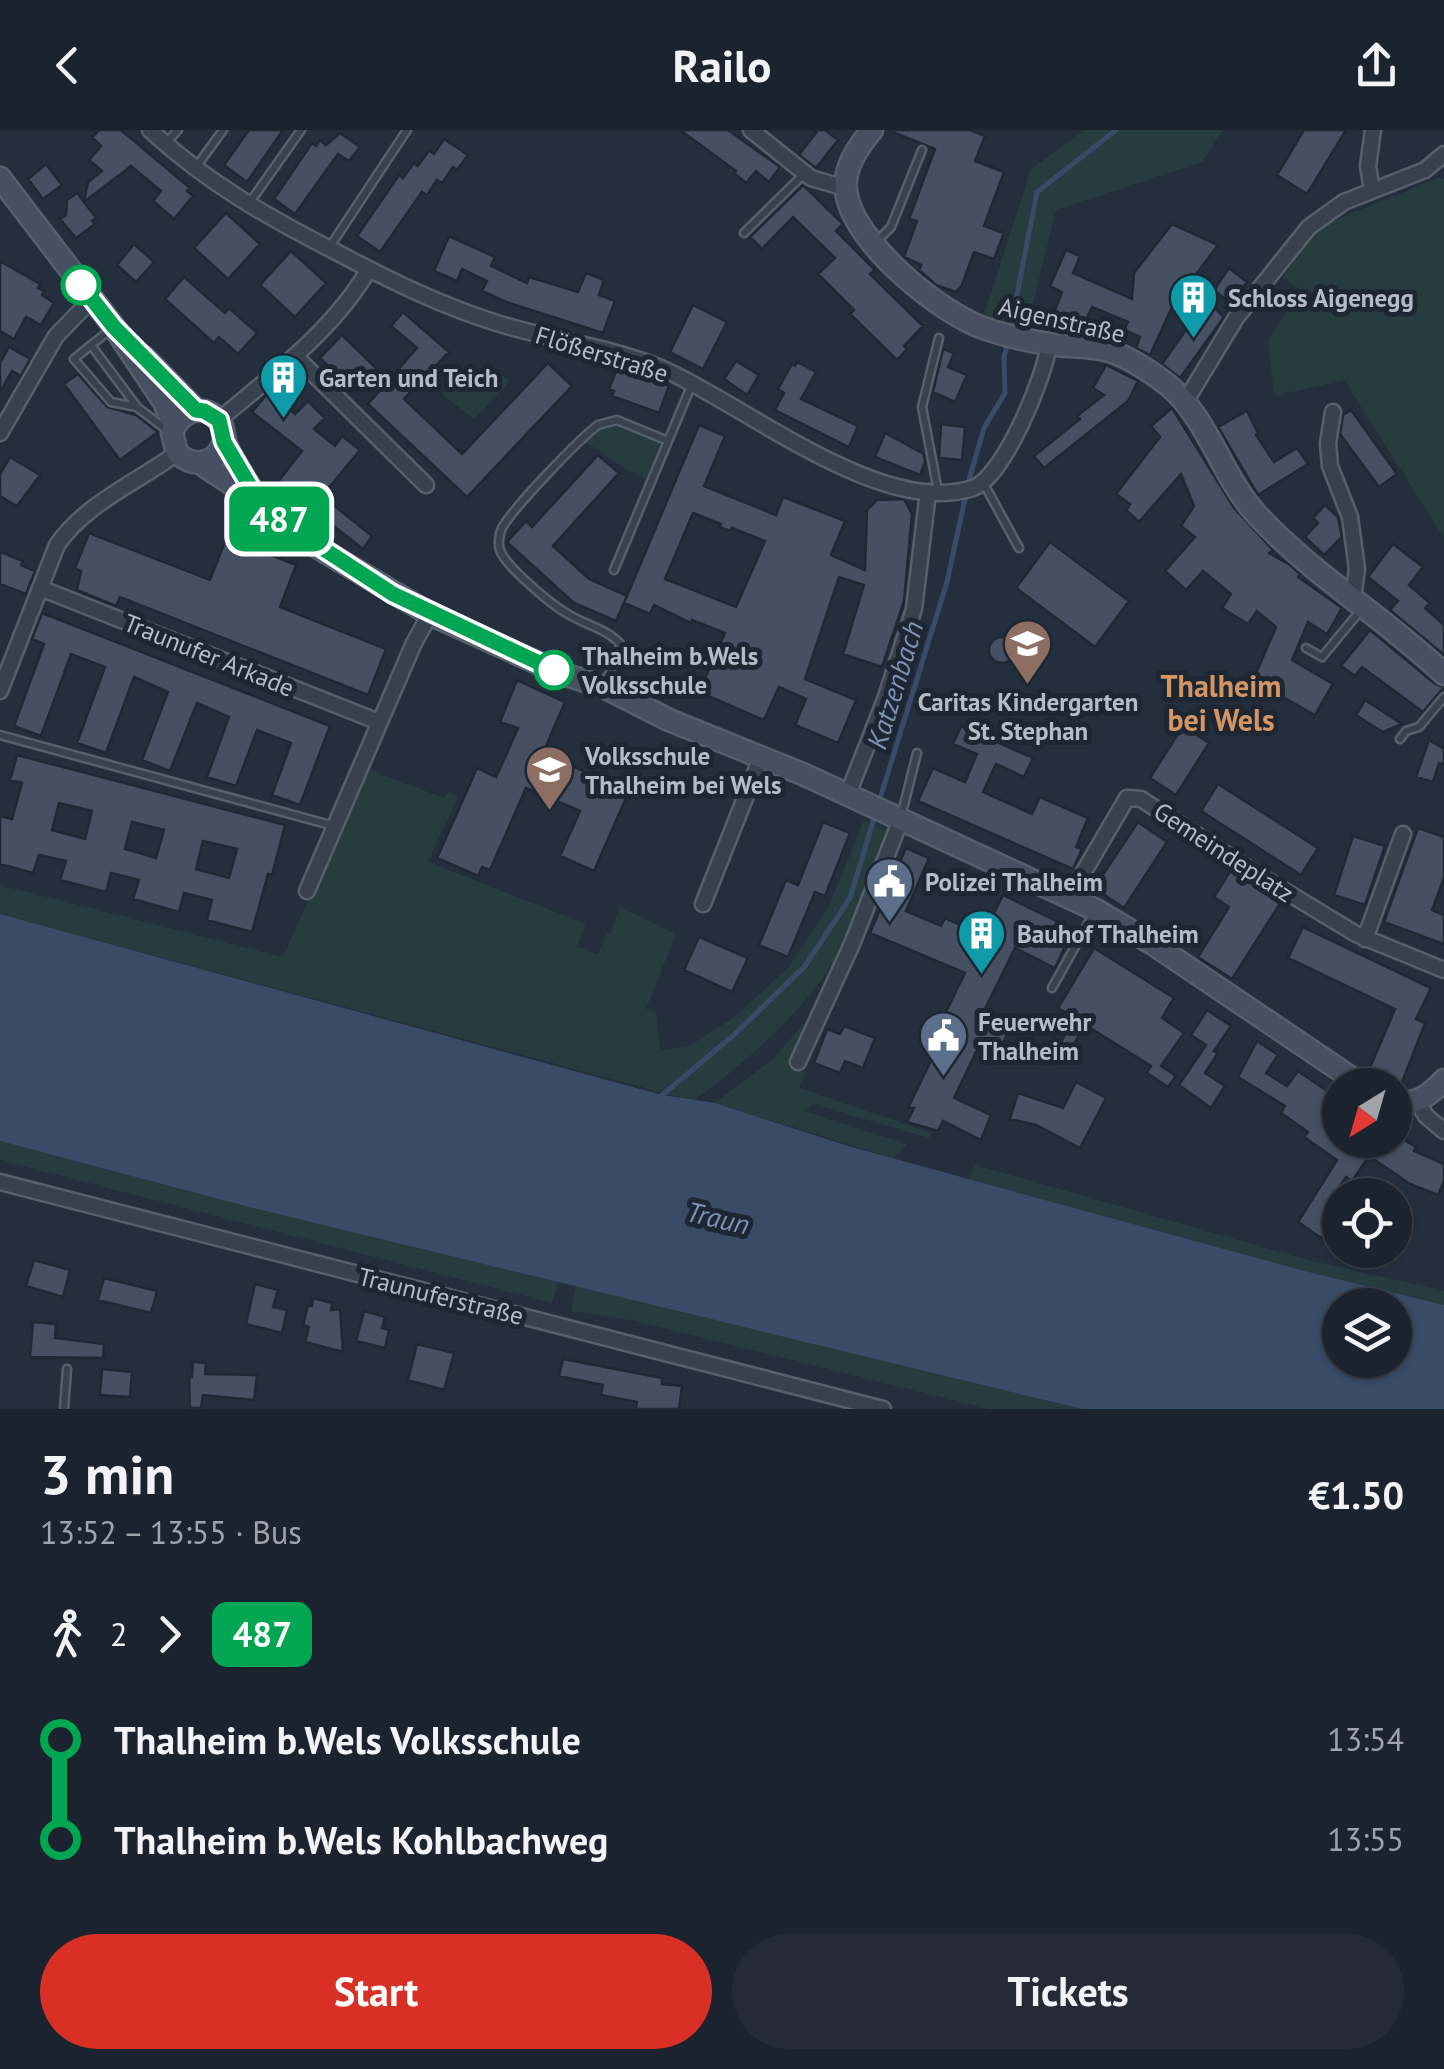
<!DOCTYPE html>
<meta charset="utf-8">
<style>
body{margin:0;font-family:"PT Sans",sans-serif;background:#242b36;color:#f1f3f6;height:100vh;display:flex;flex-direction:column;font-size:38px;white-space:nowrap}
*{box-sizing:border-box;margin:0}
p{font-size:32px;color:#a0a4aa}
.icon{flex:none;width:55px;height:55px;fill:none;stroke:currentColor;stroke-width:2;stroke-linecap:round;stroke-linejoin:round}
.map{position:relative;height:1279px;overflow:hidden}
.side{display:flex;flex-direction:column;background:#1b232e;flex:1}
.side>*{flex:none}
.badge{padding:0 20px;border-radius:15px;font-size:35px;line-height:65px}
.needle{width:65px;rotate:217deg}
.buttons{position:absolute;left:1322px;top:938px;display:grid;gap:20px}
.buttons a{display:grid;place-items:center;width:90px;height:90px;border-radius:50%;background:#1b232e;box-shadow:0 2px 8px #0004,0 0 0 2px #39404a;font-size:50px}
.map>.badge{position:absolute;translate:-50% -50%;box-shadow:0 0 0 5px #fff}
.legs{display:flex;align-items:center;gap:15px;height:110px;padding:0 40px;font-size:32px}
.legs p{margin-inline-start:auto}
.headline{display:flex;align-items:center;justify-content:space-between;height:170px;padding:0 40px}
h1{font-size:55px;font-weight:700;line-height:75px}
.primary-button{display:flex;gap:20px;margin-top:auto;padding:20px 40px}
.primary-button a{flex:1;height:115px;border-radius:60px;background:#d93025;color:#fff;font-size:40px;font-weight:700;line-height:115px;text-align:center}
.primary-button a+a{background:#242b36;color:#f1f3f6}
ul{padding:0 40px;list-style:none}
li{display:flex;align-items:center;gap:35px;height:100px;font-size:38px}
li i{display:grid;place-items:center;width:15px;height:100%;margin:0 12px;background:currentColor}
li i::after{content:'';width:25px;height:25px;margin:-12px;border:8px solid;border-radius:50%;background:#1b232e}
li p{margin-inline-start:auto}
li:first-child i{background:linear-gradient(#0000 50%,currentColor 0)}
li:last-child i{background:linear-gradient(currentColor 50%,#0000 0)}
header{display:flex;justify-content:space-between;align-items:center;height:130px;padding:0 40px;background:#1b232e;font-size:45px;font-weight:700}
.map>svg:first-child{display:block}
</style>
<header><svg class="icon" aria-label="back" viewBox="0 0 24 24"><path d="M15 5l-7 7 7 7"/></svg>Railo<svg class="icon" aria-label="share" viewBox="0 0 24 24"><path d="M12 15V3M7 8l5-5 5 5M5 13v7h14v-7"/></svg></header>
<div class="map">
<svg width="1444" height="1279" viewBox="0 0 1444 1279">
<rect width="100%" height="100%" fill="#242f3e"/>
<path fill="#263c3f" d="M1085,0H1223L1202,32L1056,80L1026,202L983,188L1031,39Z
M1438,48L1444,49V408L1344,250L1274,266L1268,210L1301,160L1283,147L1319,97Z
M467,236L479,244L492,238L510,251L474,289L441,264Z
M612,289L662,309L646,348C621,340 606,323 583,311Z
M367,639L444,668L448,662L458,667L428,732L586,794L577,816L598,824L607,803L610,804L620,777L676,804L646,879L656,881L660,920L689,916L733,888L789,837L829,776L864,690L889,702C874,739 863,782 843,817C806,881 751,928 693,971L0,784V755L283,827Z
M817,879L788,935L806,943L799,958L932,1003L929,1008L813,974L803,981L907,1014L893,1028L715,973L774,928Z
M0,1011L245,1076L559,1151L552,1173L0,1030Z
M975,1035L1308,1130L1444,1161V1175L1305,1141L969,1049Z
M576,1154L1082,1279H989L636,1191L571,1181Z"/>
<path fill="#394c67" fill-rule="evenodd" d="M0,784L662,965L715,973L848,1016L1305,1141L1444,1175V1279H1082L245,1076L0,1011ZM1340,1175H1395V1230H1340Z"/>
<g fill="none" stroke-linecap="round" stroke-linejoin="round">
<path stroke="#394c67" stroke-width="5" d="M1010,201L1037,62L1116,0
M878,675L947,452L969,350L984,298L1005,263L1004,227L1008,212
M660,967L736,903L805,836L850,768L875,685"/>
</g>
<path fill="#455162" stroke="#1f2835" stroke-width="2.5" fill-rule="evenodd" d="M99,0H121L190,58L187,61L193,66L174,89L153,71L161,61L131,36L84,72L96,88L92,91L95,94L76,108L60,89L66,85L67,70L77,63L84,72L88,52L102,41L89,30L101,16L92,7Z
M249,0H283L247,52L224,35Z
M680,0H728L780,37L769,52L756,41L746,53L734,43L736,41Z
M818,0H825L838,10L816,38L799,25Z
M888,0H970L985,6L975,31L1004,42L984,96L1004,103L994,129L974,122L962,155L956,162L936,155L919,140L921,135L904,127L917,91L909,89L935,19Z
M1304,0H1346L1307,64L1277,45Z
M340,3L360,17L349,31L338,24L295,84L274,69L312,13L316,16L320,10L326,15Z
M444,9L468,25L457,40L453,37L442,53L437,50L427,65L422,62L380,122L357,106L399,45L403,48L414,33L418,36L429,20L434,24Z
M46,34L62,55L43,69L28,49Z
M803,55L843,94L836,101L875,140L870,144L923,196L904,216L907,219L897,230L850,184L854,180L818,144L835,128L793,87L762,119L750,107Z
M226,83L260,114L228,149L194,118Z
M1172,94L1218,115L1173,175L1150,225L1136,218L1140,207L1124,200L1128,192L1092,177L1083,198L1053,185L1062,162L1050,156L1066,120L1080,126L1073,143L1132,169L1134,143Z
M449,106L495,127L491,136L527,153L529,147L578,162L586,143L604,150L599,165L615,171L603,203L506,172L482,161L487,151L462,139L457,151L434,141Z
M134,114L154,132L136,152L117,135Z
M291,121L326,153L295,187L260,155Z
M0,131L40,154L38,158L44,161L42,165L54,173L41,195L26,187L14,209L0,201Z
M1229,138L1247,152L1230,173L1214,160Z
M184,147L225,183L229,178L257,203L238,224L219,207L214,213L165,169Z
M693,175L727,192L703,239L670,222Z
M1213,176L1224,187L1180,248L1162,234L1195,187L1201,192Z
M403,182L449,222L404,269L462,324L548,233L572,256L467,367L368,274L417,218L391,196Z
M342,205L376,238L354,260L320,228Z
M9,217L30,229L21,246L12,241L0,262V233Z
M943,219L954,223L948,237L967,245L955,272L933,262Z
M736,231L759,245L747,265L724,249Z
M797,232L816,242L801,269L858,296L849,317L775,280L784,263L778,259L792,234L795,236Z
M1106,235L1138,251L1128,271L1044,338L1034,326L1080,289L1077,286L1104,265L1093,258Z
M617,239L631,244L635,241L669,256L659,283L612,266L614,261L609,259Z
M78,244L107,277L136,285L158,302L120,330L64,254Z
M268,263L295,284L308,271L325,288L314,299L335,316L342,306L360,320L322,366L372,406L363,419L312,379L308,384L274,357L302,321L252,282Z
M1172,278L1234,378L1273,420L1269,423L1290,435L1300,444L1298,447L1342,478L1327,504L1308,492L1292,530L1333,554L1315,585L1253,550L1276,497L1257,481L1248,494L1222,478L1231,464L1203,441L1186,460L1165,441L1195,407L1181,396L1194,376L1181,344L1139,392L1126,380L1130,374L1116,364L1160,307L1151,296Z
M1351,280L1397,344L1379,357L1340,304L1343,285Z
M1247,281L1258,303L1256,305L1274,332L1297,318L1308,334L1258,365L1218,297Z
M941,294L965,297L962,330L939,328Z
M699,295L725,306L704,356L776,385L783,367L845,391L831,425L865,440L867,380L877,370L904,369L912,384L904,471L882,537L843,524L864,455L839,447L805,549L856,570L838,613L795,595L806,569L779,557L764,590L699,562L725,503L692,490L691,493L654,475L650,484L624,473ZM693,383L721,394L719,397L731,401L732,398L765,411L736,477L665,449Z
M885,303L924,324L925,332L920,345L875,327Z
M598,325L619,343L553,416L589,449L627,466L616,491L574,473L507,412L526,391L532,397Z
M10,327L40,345L17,376L0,366V344Z
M1325,375L1338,387L1342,407L1324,425L1305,407L1318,393L1313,388Z
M231,396L252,404L248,416L296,435L280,477L386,519L368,565L120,467L116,476L77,460L81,441L75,438L89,403L210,450Z
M1050,412L1129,471L1095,517L1016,458Z
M1393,414L1423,437L1409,455L1430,473L1425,478L1444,495V525L1390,480L1398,471L1368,447Z
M0,422L23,431L21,435L35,441L26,464L0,454Z
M42,483L330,596L300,675L272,665L291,613L257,600L236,656L207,647L229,587L197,573L170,641L142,630L168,562L134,547L106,623L77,613L105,537L71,524L41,606L14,596L44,514L32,509Z
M1370,500L1435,554L1444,557L1423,582L1362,537L1355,546L1341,536Z
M989 520a13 13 0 1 1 26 0a13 13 0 1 1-26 0Z
M517,550L565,572L543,623L629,661L594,741L560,726L580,681L526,658L490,740L482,737L478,746L437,728L477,638L496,647L507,623L518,598L500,592Z
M1365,570L1402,594L1383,602L1376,598L1356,585Z
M961,596L1033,628L1024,647L996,634L983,662L1032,684L1040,667L1088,688L1076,717L1082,719L1073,739L918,671L933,638L965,652L977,624L953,614Z
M1183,596L1209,613L1176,665L1150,648Z
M1429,610L1444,619V634L1439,633L1433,652L1416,647Z
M17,625L285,695L272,745L268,744L252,802L207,790L212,770L184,763L179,782L133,769L139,750L111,743L106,762L60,750L66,731L39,725L33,743L0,734V686L12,689L22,653L10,650ZM59,673L92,681L85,709L52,700ZM132,692L164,700L156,728L125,719ZM203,711L237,719L229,748L196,739Z
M1218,654L1318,718L1301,745L1201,681Z
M823,692L850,703L825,766L815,762L788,827L759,815L786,750L798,755Z
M1138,692L1167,712L1124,778L1094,758Z
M1418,698L1444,707V748L1432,780L1444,785V814L1384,792Z
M1353,706L1385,716L1365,775L1334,765Z
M906,718L929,728L906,781L941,796L945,788L983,805L1003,765L1073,799L1055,838L1015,818L980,889L1008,903L995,929L977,920L954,968L991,985L981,1010L943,991L938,1001L907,992L914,978H908L941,910L934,906L965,843L870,803Z
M1231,740L1281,772L1232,849L1198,827L1229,777L1214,767Z
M1303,797L1431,858L1416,889L1425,893L1401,955L1369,940L1395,879L1288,828Z
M699,807L748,828L732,862L684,840Z
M1094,818L1174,868L1162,888L1184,903L1161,936L1176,946L1168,957L1147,943L1151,936L1084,894L1066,931L1055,926L1073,887L1058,878Z
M1207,880L1231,896L1214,921L1218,923L1205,943L1225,956L1211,978L1179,955L1206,915L1191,905Z
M844,896L875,908L863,938L845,931L840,943L814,933L827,899L840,904Z
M1257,911L1278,925L1266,943L1287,956L1298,941L1340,970V1010H1395V1004L1416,1017L1414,1021L1444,1034V1051L1438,1065L1410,1054L1369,1026L1352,1051L1346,1047L1328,1074L1340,1083V1111L1324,1105L1321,1108L1298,1092L1337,1030L1304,1007L1308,1002L1281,983L1285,976L1238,947Z
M1076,952L1106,968L1080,1018L1036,995L1010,989L1018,963L1063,978Z
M34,1130L70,1140L63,1167L26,1156Z
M104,1148L157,1161L151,1183L98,1170Z
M255,1154L278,1160L273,1177L287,1180L282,1203L246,1194Z
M313,1168L332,1173L331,1180L340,1179L343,1222L305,1212L309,1197L303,1195L308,1175L312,1176Z
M364,1181L385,1187L382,1198L389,1200L385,1218L356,1211Z
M33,1192L56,1194L55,1208L104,1214L103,1228L30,1227Z
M417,1214L454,1223L444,1260L408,1250Z
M563,1229L662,1248V1254L682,1256L679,1279H636L637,1272L601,1265L603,1255L559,1246Z
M193,1232L206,1233L205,1244L257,1245L254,1270L203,1265L201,1278H190L189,1247H192Z
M102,1239L132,1242L130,1267L100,1265Z"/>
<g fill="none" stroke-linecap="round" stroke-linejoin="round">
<defs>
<path id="lane" d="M166,13L178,0
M196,37L223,0
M248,75L301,0
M744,103L804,44
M875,113L891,97L922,20
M329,118L407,0
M109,201L91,215L138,278L167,300
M91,215L74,229L111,272L137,277
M984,354L1019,418
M938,361L922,277L939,208
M614,440L692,254
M1306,518L1322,527L1360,481
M605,554L621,515C608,499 585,495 568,484C553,476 505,436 500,420C498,414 499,404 502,398C514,377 577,311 598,295L617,290L668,311
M0,605L334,696
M1400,609L1406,601L1419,597L1444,567
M902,683L917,623
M1052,858L1095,781
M64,1279L67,1239"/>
<path id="street" d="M150,0C207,53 271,89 340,124C391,151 444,177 500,194C552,210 610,217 661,238C744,274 881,388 973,358C1004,347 1045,246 1049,214
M751,0L811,48L845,58
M1372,60L1368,36L1373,0
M296,227L426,355
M1185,272L1236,188L1309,97L1344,72L1425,40L1444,24
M1333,282L1328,313L1330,336L1350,387L1357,439L1353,467
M219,290C272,245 333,201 369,139
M0,303L56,206L92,169
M40,458L379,592
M0,561L57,415C86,373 136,353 177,323
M848,664L886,567L914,479L928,362
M307,761L414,513L430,484
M1069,767L1127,668L1141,669L1244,736L1356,804L1444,840
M703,774L761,628
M1365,809L1403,704
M798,932L852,814L901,689
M1417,971L1426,986L1444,1001
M0,1052L883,1279"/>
<path id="secondary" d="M872,0C858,17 843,38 846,61C852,112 942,186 989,200C1010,207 1034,212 1056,215C1073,217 1092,216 1109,221C1129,227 1151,242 1168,255C1209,289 1222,348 1258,386C1314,446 1385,488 1444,544
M0,48L114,197L164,272L174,296
M144,227L196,280
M224,312C216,334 195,339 177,323L172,303C178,281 207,270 221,294C225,301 223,309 227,317C235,334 246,350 256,367
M200,333L260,373L317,417L430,484L560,543L604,557L669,590L805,645L1096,780L1153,814L1362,955
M1395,972C1417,975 1430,965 1444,950"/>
</defs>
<use href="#lane" stroke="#565f6c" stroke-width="11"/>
<use href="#street" stroke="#565f6c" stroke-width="19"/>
<use href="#secondary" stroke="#565f6c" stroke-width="25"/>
<use href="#lane" stroke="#38414e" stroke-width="6"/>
<use href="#street" stroke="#38414e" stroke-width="14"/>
<use href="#secondary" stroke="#465061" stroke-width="20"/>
</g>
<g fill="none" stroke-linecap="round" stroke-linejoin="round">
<defs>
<path id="line-1" d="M81,155L114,197L196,280L204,281L219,290L224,312L260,373L282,392L393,464L554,540"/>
</defs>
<use href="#line-1" stroke="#fff" stroke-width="22"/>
<use href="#line-1" stroke="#00a651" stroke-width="15"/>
</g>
<defs>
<symbol id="building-pin" viewBox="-11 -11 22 30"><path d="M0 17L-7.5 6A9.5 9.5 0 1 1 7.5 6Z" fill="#0f9aa8" stroke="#1d2633"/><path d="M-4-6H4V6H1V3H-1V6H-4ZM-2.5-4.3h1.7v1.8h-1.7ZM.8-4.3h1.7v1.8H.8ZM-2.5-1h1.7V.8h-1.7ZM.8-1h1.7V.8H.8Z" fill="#fff"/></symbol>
<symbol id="school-pin" viewBox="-11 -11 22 30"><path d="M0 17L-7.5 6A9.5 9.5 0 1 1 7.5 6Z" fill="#8d6e63" stroke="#1d2633"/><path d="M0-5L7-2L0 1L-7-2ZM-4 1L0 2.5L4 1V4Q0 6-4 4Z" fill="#fff"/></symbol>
<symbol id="civic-pin" viewBox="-11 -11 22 30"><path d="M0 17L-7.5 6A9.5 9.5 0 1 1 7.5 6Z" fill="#5c6f8a" stroke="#1d2633"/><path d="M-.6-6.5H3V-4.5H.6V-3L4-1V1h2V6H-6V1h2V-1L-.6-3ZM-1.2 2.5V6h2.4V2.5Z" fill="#fff"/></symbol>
</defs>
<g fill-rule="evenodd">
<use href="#building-pin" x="1166" y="140" width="55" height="75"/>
<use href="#building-pin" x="256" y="220" width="55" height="75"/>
<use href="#school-pin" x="1000" y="486" width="55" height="75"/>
<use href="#school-pin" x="522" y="612" width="55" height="75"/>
<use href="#civic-pin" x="862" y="724" width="55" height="75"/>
<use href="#building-pin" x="954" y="776" width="55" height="75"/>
<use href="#civic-pin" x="916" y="878" width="55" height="75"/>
</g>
<g fill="#fff" stroke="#00a651" stroke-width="5">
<circle cx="81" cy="155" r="18"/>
<circle cx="554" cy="540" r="18"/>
</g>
<g text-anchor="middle" stroke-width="10" stroke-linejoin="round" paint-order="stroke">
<g font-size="25" font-weight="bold" fill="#b4bcc9" stroke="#1d2633" text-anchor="start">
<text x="1228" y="177">Schloss Aigenegg</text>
<text x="319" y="257">Garten und Teich</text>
<text x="1028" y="581" text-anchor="middle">Caritas Kindergarten<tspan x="1028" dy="29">St. Stephan</tspan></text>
<text x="585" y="635">Volksschule<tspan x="585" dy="29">Thalheim bei Wels</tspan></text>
<text x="925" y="761">Polizei Thalheim</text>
<text x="1017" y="813">Bauhof Thalheim</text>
<text x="978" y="901">Feuerwehr<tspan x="978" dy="29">Thalheim</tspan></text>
</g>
<g font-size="25" fill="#b4bcc9" stroke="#1d2633">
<text transform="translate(1062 190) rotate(13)" y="9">Aigenstraße</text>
<text transform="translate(602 224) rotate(17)" y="9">Flößerstraße</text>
<text transform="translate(209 525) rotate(22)" y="9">Traunufer Arkade</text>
<text transform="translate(1224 722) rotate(33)" y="9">Gemeindeplatz</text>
<text transform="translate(441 1166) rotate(14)" y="9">Traunuferstraße</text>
</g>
<g font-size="25" font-weight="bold" fill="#b4bcc9" stroke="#1d2633" text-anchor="start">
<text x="582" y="535">Thalheim b.Wels<tspan x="582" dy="29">Volksschule</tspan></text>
</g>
<g font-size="28" font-style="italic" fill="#7c92b1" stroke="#1d2633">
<text transform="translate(895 555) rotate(-73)" y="10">Katzenbach</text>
<text transform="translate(718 1088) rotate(13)" y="10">Traun</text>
</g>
<g font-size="30" font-weight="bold" fill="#d59563" stroke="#1d2633">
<text x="1221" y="567">Thalheim<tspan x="1221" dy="34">bei Wels</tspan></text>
</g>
</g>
</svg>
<div class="buttons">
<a><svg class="needle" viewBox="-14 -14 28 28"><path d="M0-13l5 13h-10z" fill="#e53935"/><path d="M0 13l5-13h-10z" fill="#a0a4aa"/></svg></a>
<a><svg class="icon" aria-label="locate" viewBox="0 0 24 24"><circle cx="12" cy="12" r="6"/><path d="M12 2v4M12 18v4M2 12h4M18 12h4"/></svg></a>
<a><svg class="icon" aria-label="layers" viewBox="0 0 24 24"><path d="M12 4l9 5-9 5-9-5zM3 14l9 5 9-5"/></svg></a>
</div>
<b class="badge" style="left:279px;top:389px;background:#00a651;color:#fff">487</b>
</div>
<section class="side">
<div class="headline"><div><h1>3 min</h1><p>13:52 – 13:55 · Bus</p></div><b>€1.50</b></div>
<div class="legs"><svg class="icon" aria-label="walk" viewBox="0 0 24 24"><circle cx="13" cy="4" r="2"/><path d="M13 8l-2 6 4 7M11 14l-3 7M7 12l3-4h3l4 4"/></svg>2<svg class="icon" aria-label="forward" viewBox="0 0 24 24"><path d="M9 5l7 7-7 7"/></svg><b class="badge" style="background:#00a651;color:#fff">487</b></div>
<ul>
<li><i style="color:#00a651"></i><b>Thalheim b.Wels Volksschule</b><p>13:54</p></li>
<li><i style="color:#00a651"></i><b>Thalheim b.Wels Kohlbachweg</b><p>13:55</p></li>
</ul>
<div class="primary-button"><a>Start</a><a>Tickets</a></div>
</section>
